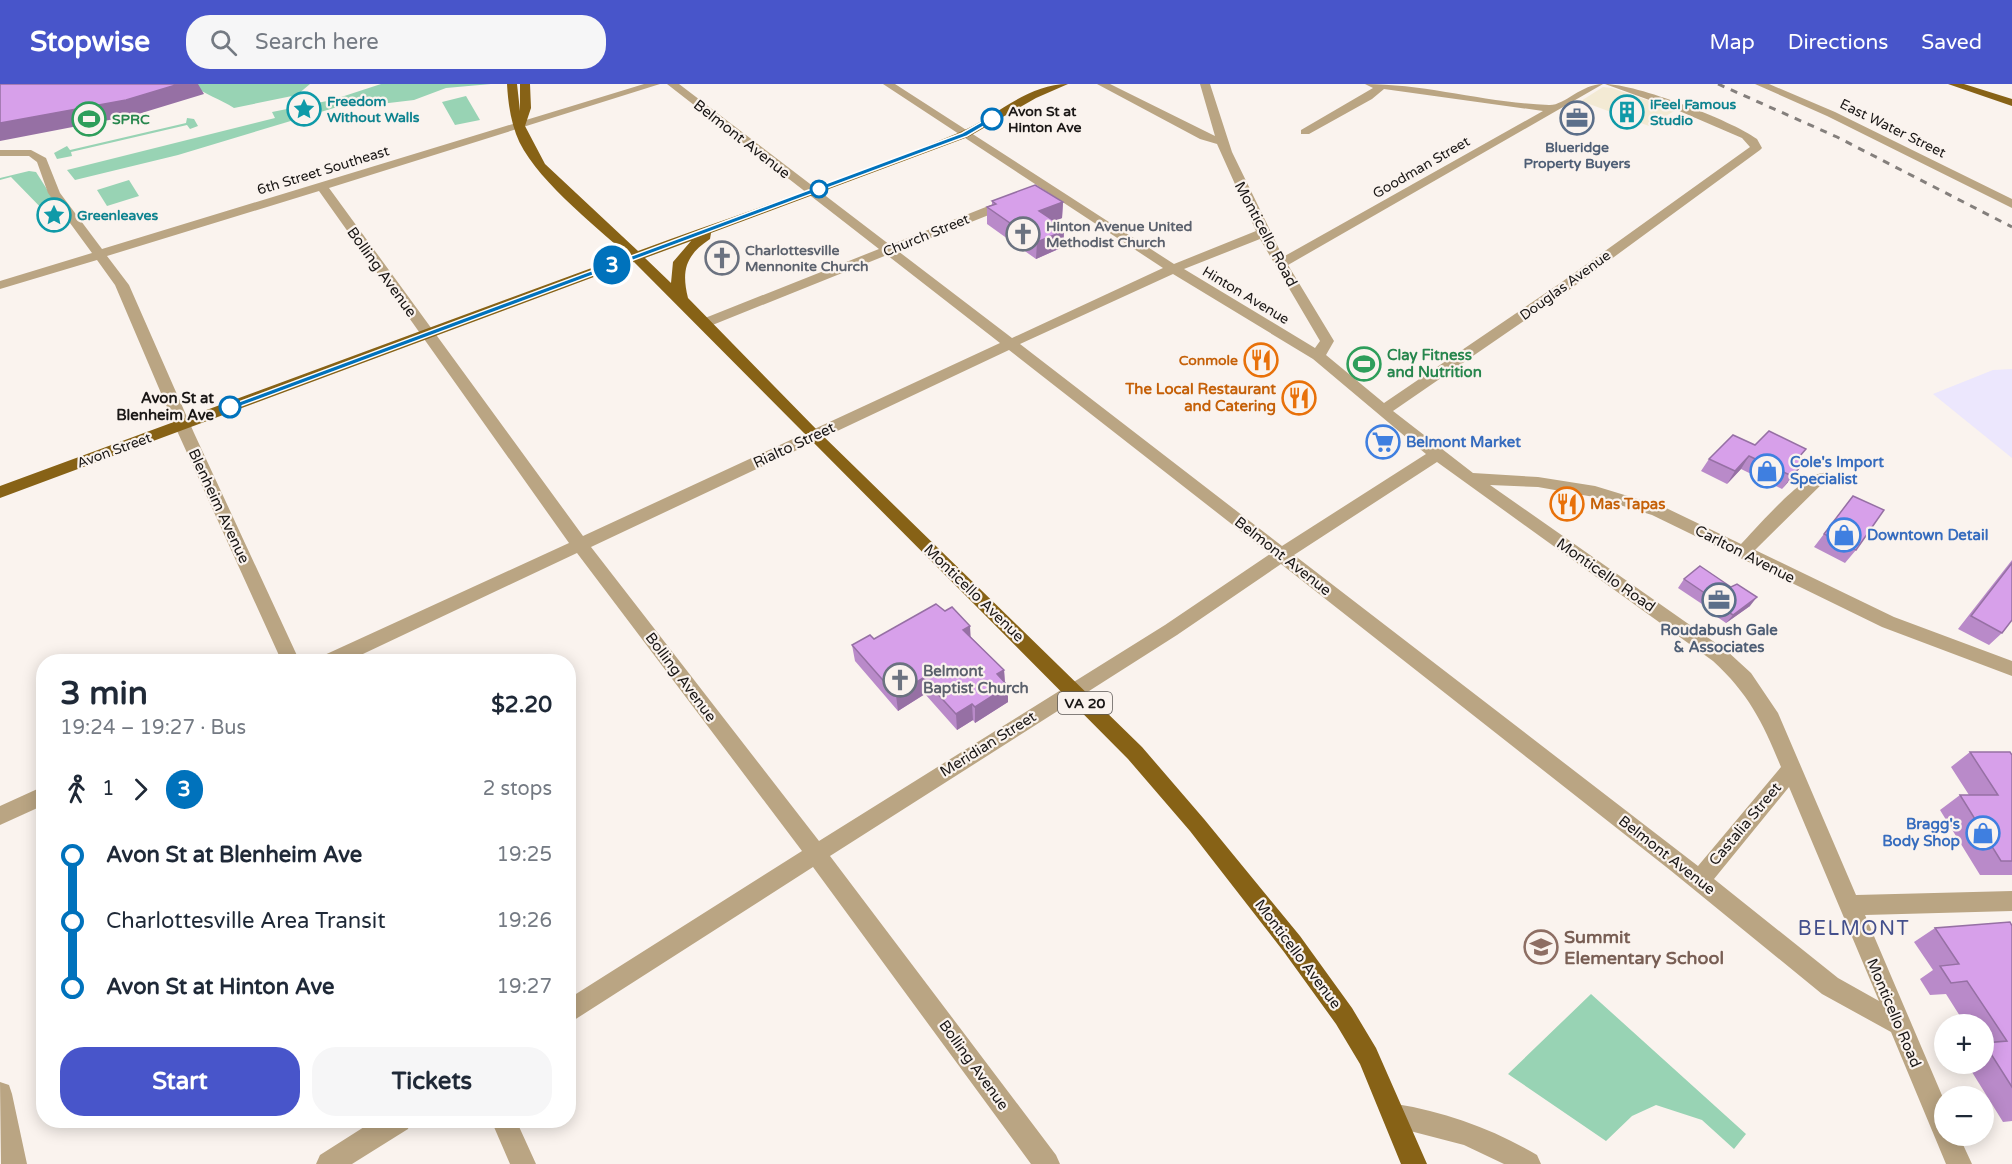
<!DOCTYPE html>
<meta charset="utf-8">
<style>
body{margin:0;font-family:"Varela Round",sans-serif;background:#f6f6f7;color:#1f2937;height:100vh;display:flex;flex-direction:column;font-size:22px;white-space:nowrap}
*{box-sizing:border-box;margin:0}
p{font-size:20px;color:#747a83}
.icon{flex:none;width:33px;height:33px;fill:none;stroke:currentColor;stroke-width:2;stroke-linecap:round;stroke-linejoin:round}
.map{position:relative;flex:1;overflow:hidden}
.sheet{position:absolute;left:36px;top:570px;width:540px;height:474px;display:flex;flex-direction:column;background:#fff;border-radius:24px;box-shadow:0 3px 15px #0003}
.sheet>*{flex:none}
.badge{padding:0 12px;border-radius:20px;font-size:21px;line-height:39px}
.controls{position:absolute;left:1934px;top:930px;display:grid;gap:12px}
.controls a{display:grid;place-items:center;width:60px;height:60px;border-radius:50%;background:#fff;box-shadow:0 3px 15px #0003;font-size:30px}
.map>.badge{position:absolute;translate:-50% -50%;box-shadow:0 0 0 3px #fff}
.legs{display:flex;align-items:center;gap:9px;height:66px;padding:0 24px;font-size:20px}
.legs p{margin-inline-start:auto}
.head{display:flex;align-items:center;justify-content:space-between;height:102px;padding:0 24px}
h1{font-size:33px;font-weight:800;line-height:45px}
.cta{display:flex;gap:12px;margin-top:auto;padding:12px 24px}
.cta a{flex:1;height:69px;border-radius:24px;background:#4855ca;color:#fff;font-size:24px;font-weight:800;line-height:69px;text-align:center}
.cta a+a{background:#f6f6f7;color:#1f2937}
ul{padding:0 24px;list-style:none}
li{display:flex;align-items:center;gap:21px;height:66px;font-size:22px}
li i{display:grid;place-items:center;width:9px;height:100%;margin:0 8px;background:currentColor}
li i::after{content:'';width:15px;height:15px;margin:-8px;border:4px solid;border-radius:50%;background:#fff}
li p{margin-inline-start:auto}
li:first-child i{background:linear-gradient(#0000 50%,currentColor 0)}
li:last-child i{background:linear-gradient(currentColor 50%,#0000 0)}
header{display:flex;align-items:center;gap:36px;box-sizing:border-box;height:84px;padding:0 30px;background:#4855ca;color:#fff}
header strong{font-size:28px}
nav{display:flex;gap:33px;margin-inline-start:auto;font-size:21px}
.search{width:420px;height:54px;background:#f6f6f7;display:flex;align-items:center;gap:15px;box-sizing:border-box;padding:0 21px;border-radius:24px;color:#747a83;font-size:22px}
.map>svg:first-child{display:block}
</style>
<header>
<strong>Stopwise</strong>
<div class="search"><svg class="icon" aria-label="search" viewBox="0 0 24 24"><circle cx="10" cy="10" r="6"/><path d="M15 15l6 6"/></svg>Search here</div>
<nav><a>Map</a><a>Directions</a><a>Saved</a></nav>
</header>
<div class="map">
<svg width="2012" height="1080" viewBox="0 0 2012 1080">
<rect width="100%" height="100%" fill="#faf3ee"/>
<path fill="#f3ead4" d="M1603,3L1612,4L1676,26L1649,42L1581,17Z"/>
<path fill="#ece7fd" d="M2012,285V374L1933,310L1993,286Z"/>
<path fill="#98d3b4" d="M192,0H310L297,11L234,24C220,15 205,11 192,0Z
M381,0H491L446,4L414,16L372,21L364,15L178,71L75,96L67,86L275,34L272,28L332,16Z
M466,12L480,36L455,41L442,18Z
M187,34L194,35L198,42L190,45L187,41L71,68L72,72L57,75L54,69L67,62L70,66L186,39Z
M29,87L36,88L62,129L60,132L38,138L49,132L11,93L0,96V94Z
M129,96L139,112L107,122L97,106Z
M1591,910L1746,1050L1734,1065L1702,1036L1656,1021L1632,1032L1606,1057L1508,990Z"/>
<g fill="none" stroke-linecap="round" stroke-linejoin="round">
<path fill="#baa583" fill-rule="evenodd" d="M644,0H660L329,104L583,452L1000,259L887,171L710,242H700V236L879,165L667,0H679L890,161L1006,115H1014V121L898,167L1012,254L1163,184L883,0H895L1174,180L1256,147L1217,60L1200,55L1097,0H1110L1215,52L1200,0H1210L1232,68L1283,173L1543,27L1384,5L1372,15L1309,50H1301V46L1373,4L1365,0C1427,0 1487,19 1549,21C1564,22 1581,0 1603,0L1288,181L1334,257L1326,271L1384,319L1559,200L1750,63L1742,54L1677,26L1605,0C1636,0 1731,36 1757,55L1762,64L1760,66L1569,206L1393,327L1473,389L1538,393L1595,402L1664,423L1741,460C1756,445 1807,384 1827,389L1829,393L1755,466L1894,533L2012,577V592L1882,543L1652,431L1594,413L1538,403L1490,401L1727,567L1751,589L1778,629L1856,811L2012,807V827L1865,831L1944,1016V1052H1959L1972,1080H1946L1891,948L1822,910L1670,786L1281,480L1177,551L830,772L1056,1071L1060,1080H1031L813,783L568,940V915L802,767L577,469L346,578H318L320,573L569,459L319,107L107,172L129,201L194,349L300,578H282L178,349L115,201L97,176L0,205V197L92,169L48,109L37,78L29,72H0V66H31L46,74L60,109L102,165ZM1260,155L1320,257L1315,264L1184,185ZM1173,190L1313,275L1426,370L1282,462L1020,260ZM1009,266L1270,470L1165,541L819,757L591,463ZM1437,378L1713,577C1749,610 1763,639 1781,683L1698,782L1294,471ZM1789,703L1879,917L1838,894L1714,795Z
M1755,0H1769L1835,28L2012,115V124L1827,32Z
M44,702V721L0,741V722Z
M0,998L9,1001L12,1010L27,1080H1Z
M1396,1020C1446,1028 1493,1045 1537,1071L1541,1080H1504L1464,1061L1387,1041L1384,1032L1387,1023Z
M375,1036H411L408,1045L352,1080H316L320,1071Z
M491,1036H516L536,1080H510Z"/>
<path fill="#876216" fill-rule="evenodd" d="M507,0H517L520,27V0H530L531,24L525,42L545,80L638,167C744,128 853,93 958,49C995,34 1026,0 1068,0L1036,14L968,53L711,149L710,155C686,171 681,186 688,214L819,348L1142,663L1204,735L1300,852L1352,924L1376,964L1427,1080H1401L1360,980L1336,940L1284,868L1190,747L1128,675L634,178L0,414V402L627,171C594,140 531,92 516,50C510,33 508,17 507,0ZM691,157L673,178L671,199L645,174Z
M1948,0H1964L2012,15V22Z"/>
<path stroke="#847f7c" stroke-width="3" stroke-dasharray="7 7" stroke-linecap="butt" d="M1718,0L1837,53L2012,143"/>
</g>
<path fill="#b98ac9" d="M992,117L1063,118L1062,134L1054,137L1063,143L1062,146L1064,147L1063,163L1036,175L987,140V123L992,121Z
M1755,361L1800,373L1796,389L1782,405L1741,385L1727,400L1701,387L1709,375Z
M1853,412L1856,466L1845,479L1814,463Z
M2012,476V536L2002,549L1989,561L1958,545Z
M1684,495L1750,522L1726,539L1707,526L1708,524L1678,504Z
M971,553L1004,586L1005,598L1008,618L975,639L973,636L957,646L925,610L898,627L855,577L852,561Z
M1970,668L2012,671V791H1980L1940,726L1960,711H1969L1951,683Z
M2012,842V1037L2003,1038L1967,980H1983V940H1965L1946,910L1930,911L1920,895L1933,886L1914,858L1935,844Z"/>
<path fill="#9670a4" d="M179,0H198L204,10L135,31L0,57V39Z
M1063,118L1062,134L1039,144V127Z
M1063,143L1062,147H1064L1063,163L1036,175L1037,158Z
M1749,372L1741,385L1727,400L1735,387Z
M1806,376L1796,389L1782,405L1792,392Z
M1757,513L1750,522L1726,539L1733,531Z
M970,542L971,558L963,546Z
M1004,586L1005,602L997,590Z
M923,594L925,610L898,627L896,611Z
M1008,602V618L975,639V623Z
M972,620L973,636L957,646L956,630Z"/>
<path fill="#d7a0ea" stroke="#9670a4" stroke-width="1.5" d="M0,0H179L126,16L0,39Z
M1035,101L1063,118L1039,127L1063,143L1060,144L1064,147L1037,158L987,123L996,120L992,117Z
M1769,347L1806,365L1799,373L1806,376L1792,392L1749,372L1735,387L1709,375L1733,351L1755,361Z
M1853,412L1884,426L1856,466L1824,450Z
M2012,479V536L2002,549L1971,532Z
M1700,482L1731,503L1737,500L1757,513L1733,531L1713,518L1715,516L1684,495Z
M936,520L945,527L952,523L970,542L963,546L1004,586L997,590L1008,602L975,623L972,620L956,630L923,594L896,611L852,561L870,551L874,555Z
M1970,668H2010L2012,671V777H2001L1960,711H1998Z
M2010,838L2012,842V1003L1984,959L2007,957L1967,897L1951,899L1940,882L1959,880L1935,844Z"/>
<path fill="#0072bc" stroke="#fff" stroke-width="1.5" d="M990,33L996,35L967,52L233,325L225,323L962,49Z"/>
<defs>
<symbol id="sight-ring" viewBox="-11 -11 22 22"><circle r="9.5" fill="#faf3ee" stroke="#0f9aa8" stroke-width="1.5"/><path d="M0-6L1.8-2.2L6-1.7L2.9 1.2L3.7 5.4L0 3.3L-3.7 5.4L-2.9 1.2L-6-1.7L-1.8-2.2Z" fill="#0f9aa8"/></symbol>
<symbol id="building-ring" viewBox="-11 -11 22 22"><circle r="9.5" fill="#faf3ee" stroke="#0f9aa8" stroke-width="1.5"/><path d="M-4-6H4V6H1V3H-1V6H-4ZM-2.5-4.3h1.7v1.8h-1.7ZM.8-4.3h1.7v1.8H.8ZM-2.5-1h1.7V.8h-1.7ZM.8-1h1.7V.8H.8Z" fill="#0f9aa8"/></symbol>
<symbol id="office-ring" viewBox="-11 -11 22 22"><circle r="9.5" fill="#faf3ee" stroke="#5c6f8a" stroke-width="1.5"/><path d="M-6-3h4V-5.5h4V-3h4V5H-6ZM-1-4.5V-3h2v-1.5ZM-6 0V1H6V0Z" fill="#5c6f8a"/></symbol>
<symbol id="stadium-ring" viewBox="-11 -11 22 22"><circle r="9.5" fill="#faf3ee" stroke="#2e9e5b" stroke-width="1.5"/><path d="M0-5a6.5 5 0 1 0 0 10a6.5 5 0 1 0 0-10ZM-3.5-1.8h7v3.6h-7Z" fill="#2e9e5b"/></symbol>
<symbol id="church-ring" viewBox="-11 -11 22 22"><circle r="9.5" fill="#faf3ee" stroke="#6b7280" stroke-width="1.5"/><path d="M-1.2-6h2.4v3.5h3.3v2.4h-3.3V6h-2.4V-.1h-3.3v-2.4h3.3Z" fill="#6b7280"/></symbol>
<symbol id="restaurant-ring" viewBox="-11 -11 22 22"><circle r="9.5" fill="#faf3ee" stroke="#e8710a" stroke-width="1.5"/><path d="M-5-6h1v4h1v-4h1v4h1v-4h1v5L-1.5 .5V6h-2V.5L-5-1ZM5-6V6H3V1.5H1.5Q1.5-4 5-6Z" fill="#e8710a"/></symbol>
<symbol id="supermarket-ring" viewBox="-11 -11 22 22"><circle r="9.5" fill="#faf3ee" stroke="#3f7fe0" stroke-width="1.5"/><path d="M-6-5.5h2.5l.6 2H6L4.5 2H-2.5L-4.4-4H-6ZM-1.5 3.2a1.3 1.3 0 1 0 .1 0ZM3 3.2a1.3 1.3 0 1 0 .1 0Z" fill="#3f7fe0"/></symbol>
<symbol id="shop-ring" viewBox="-11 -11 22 22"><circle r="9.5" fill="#faf3ee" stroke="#3f7fe0" stroke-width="1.5"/><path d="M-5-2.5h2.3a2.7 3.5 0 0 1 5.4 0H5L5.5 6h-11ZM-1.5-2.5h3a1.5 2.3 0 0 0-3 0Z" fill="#3f7fe0"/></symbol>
<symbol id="school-ring" viewBox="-11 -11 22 22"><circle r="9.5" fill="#faf3ee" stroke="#8d6e63" stroke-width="1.5"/><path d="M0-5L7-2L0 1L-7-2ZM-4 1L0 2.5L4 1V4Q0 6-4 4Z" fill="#8d6e63"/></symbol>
</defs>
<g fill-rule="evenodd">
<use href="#sight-ring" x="285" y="6" width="38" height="38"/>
<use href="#building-ring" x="1608" y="9" width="38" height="38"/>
<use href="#office-ring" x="1558" y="15" width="38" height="38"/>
<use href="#stadium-ring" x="70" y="16" width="38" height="38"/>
<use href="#sight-ring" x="35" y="112" width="38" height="38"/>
<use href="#church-ring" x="1004" y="131" width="38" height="38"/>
<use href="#church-ring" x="703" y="155" width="38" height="38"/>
<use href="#restaurant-ring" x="1242" y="257" width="38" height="38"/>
<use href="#stadium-ring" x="1345" y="261" width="38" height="38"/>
<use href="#restaurant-ring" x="1280" y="295" width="38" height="38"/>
<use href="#supermarket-ring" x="1364" y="339" width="38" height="38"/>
<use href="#shop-ring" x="1748" y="368" width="38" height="38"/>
<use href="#restaurant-ring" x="1548" y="401" width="38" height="38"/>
<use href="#shop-ring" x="1825" y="432" width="38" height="38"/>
<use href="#office-ring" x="1700" y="497" width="38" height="38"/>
<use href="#church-ring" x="881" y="577" width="38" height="38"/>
<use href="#shop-ring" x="1964" y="730" width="38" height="38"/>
<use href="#school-ring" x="1522" y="844" width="38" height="38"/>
</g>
<g fill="#fff" stroke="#0072bc" stroke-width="3">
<circle cx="992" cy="35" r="10"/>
<circle cx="819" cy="105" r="8"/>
<circle cx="230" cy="323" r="10"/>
</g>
<g text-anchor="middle" stroke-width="4.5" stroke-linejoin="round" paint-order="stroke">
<g font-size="14" font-weight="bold" fill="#0d838f" stroke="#faf3ee" text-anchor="start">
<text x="327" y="22">Freedom<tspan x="327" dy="16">Without Walls</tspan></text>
<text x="1650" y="25">iFeel Famous<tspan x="1650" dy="16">Studio</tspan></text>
<text x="77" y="136">Greenleaves</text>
</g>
<g font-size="14" font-weight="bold" fill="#1a1716" stroke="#faf3ee" text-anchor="start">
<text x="1008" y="32">Avon St at<tspan x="1008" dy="16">Hinton Ave</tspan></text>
</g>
<g font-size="14" font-weight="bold" fill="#27864d" stroke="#faf3ee" text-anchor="start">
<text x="112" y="40">SPRC</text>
</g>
<g font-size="14" fill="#1a1716" stroke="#faf3ee">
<text transform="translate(1893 44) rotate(26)" y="5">East Water Street</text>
<text transform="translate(1421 83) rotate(-30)" y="5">Goodman Street</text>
<text transform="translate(323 86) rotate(-17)" y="5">6th Street Southeast</text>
<text transform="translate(926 151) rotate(-22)" y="5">Church Street</text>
<text transform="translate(1565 201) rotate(-36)" y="5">Douglas Avenue</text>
<text transform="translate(1246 211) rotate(31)" y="5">Hinton Avenue</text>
<text transform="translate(114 366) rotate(-20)" y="5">Avon Street</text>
</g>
<g font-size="14" font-weight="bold" fill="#4e5e75" stroke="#faf3ee">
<text x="1577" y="68">Blueridge<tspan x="1577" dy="16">Property Buyers</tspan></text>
</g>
<g font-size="14" font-weight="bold" fill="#5b616d" stroke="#faf3ee" text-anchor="start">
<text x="1046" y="147">Hinton Avenue United<tspan x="1046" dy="16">Methodist Church</tspan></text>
<text x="745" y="171">Charlottesville<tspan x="745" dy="16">Mennonite Church</tspan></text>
</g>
<g font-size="14" font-weight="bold" fill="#c56008" stroke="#faf3ee" text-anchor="end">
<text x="1238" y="281">Conmole</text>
</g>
<rect fill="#faf3ee" stroke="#5d5957" stroke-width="1.5" x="1058" y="608" width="54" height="22" rx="4.5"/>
<g font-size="14" font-weight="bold" fill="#1a1716">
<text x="1085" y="624">VA 20</text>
</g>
<g font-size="15" fill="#1a1716" stroke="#faf3ee">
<text transform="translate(742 55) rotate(38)" y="5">Belmont Avenue</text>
<text transform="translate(1266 150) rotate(62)" y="5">Monticello Road</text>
<text transform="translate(382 188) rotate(54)" y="5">Bolling Avenue</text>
<text transform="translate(794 361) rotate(-25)" y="5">Rialto Street</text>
<text transform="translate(219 422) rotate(65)" y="5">Blenheim Avenue</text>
<text transform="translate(1745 470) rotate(27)" y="5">Carlton Avenue</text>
<text transform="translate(1283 472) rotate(38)" y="5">Belmont Avenue</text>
<text transform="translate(1606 491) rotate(35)" y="5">Monticello Road</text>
<text transform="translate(974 509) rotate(44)" y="5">Monticello Avenue</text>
<text transform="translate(681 593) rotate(53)" y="5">Bolling Avenue</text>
<text transform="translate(988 660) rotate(-32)" y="5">Meridian Street</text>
<text transform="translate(1745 740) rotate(-50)" y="5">Castalia Street</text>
<text transform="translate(1667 771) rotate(38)" y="5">Belmont Avenue</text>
<text transform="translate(1298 870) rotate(53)" y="5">Monticello Avenue</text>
<text transform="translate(1894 929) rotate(67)" y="5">Monticello Road</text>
<text transform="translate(974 981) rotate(54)" y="5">Bolling Avenue</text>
</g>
<g font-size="15" font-weight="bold" fill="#27864d" stroke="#faf3ee" text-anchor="start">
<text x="1387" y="276">Clay Fitness<tspan x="1387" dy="17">and Nutrition</tspan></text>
</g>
<g font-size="15" font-weight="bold" fill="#c56008" stroke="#faf3ee" text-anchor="end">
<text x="1276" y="310">The Local Restaurant<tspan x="1276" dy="17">and Catering</tspan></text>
<text x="1590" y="425" text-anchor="start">Mas Tapas</text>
</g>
<g font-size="15" font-weight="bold" fill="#1a1716" stroke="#faf3ee" text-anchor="end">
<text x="214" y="319">Avon St at<tspan x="214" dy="17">Blenheim Ave</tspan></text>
</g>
<g font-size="15" font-weight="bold" fill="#366cbe" stroke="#faf3ee" text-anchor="start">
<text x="1406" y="363">Belmont Market</text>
<text x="1790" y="383">Cole's Import<tspan x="1790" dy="17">Specialist</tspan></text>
<text x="1867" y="456">Downtown Detail</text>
<text x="1960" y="745" text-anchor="end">Bragg's<tspan x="1960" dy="17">Body Shop</tspan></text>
</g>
<g font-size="15" font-weight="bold" fill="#4e5e75" stroke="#faf3ee">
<text x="1719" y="551">Roudabush Gale<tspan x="1719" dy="17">&amp; Associates</tspan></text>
</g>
<g font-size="15" font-weight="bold" fill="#5b616d" stroke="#faf3ee" text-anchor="start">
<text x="923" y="592">Belmont<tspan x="923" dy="17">Baptist Church</tspan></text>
</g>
<g font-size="18" font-weight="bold" fill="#785e54" stroke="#faf3ee" text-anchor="start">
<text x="1564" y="859">Summit<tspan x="1564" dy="21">Elementary School</tspan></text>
</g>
<g font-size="20" letter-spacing="1.5" fill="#434f8c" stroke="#faf3ee">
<text x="1854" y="851">BELMONT</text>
</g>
</g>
</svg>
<div class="controls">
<a>+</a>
<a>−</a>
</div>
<b class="badge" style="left:612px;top:181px;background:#0072bc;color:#fff">3</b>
<section class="sheet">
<div class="head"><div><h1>3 min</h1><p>19:24 – 19:27 · Bus</p></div><b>$2.20</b></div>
<div class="legs"><svg class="icon" aria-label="walk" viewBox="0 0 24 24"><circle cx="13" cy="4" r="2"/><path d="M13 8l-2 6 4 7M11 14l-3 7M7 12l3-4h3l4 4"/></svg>1<svg class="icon" aria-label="forward" viewBox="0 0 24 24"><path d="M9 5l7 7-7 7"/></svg><b class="badge" style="background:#0072bc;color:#fff">3</b><p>2 stops</p></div>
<ul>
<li><i style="color:#0072bc"></i><b>Avon St at Blenheim Ave</b><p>19:25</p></li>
<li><i style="color:#0072bc"></i><span>Charlottesville Area Transit</span><p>19:26</p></li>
<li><i style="color:#0072bc"></i><b>Avon St at Hinton Ave</b><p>19:27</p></li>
</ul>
<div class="cta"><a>Start</a><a>Tickets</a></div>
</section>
</div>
